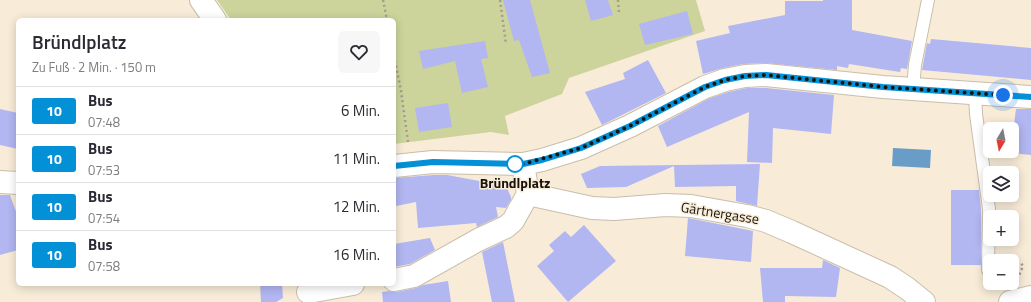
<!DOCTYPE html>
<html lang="de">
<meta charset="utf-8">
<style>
body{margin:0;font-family:"Titillium Web",sans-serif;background:#f7f7f7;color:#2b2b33;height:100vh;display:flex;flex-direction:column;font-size:15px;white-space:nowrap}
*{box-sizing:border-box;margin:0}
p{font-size:13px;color:#7c7c81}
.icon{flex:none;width:22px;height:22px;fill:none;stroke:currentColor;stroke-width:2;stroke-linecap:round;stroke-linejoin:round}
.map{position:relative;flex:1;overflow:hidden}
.side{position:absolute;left:16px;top:18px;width:380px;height:268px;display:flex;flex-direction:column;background:#fff;border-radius:6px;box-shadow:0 2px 10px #0003}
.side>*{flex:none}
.badge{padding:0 8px;border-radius:3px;font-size:14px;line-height:26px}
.needle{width:26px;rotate:190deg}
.controls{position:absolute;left:983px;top:122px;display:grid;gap:8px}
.controls a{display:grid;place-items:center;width:36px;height:36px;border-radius:6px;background:#fff;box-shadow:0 2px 10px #0003;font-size:20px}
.you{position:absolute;width:20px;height:20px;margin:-10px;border:3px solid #fff;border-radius:50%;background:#1a73e8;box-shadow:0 0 0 6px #1a73e833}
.map>.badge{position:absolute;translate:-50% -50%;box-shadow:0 0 0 2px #fff}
.round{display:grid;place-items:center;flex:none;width:42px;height:42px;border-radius:6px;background:#f7f7f7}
.overview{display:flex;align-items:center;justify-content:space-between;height:68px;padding:0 16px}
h1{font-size:19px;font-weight:600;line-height:30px}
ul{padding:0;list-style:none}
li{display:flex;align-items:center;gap:12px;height:48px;padding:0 16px;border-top:1px solid #e1e1e2}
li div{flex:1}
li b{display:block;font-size:15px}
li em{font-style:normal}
li .badge{min-width:44px;font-weight:700;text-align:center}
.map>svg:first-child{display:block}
</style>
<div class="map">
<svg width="1031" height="302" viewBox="0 0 1031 302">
<rect width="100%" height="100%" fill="#f8ecd8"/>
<path fill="#ccd49c" d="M217,0H696L705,31L569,78L562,94L505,116L509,135L491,132L394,144V20H231Z"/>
<path fill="#699dc8" d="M893,148L931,150L930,168L892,166Z"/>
<path fill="#b2b6f1" d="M503,0H530L550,73L532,77L519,40L514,41Z
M585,0H608L613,15L591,21Z
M823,0H852V30L912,41L907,69L901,68L900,72L849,64L848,68L837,66V70L765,63L743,64L723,68L703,74L696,41L730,33L728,26L785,15V1H823Z
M687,11L693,34L645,45L639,24Z
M931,39L1031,48V80L922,70L927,43L930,44Z
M485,41L488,58L481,59L488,87L462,93L455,61L423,69L419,51Z
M648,60L666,93L602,125L585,92L625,79L623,73Z
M747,88H766L834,95L831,134L773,128L772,163L747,162L749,112L667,147L658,126L710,98L728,92Z
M448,103L452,127L419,132L415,108Z
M0,109L18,113V149L0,145Z
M1016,109H1031V155L1010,153L1012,151V140Z
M760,164L757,206L736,201V186L675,187L674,166L626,187L587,188L581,174L600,166Z
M434,175H447L506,186L511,197V200L506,208L496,207L498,217L477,227L476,223L418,228L416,202L396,206L394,178Z
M951,190H979L981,209V265H951Z
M0,195H10L18,217V250L0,255Z
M688,218L753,231L751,262L685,256Z
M584,225L616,261L568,302L537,266L554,251L549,245L565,231L571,237Z
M430,238L435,250L410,264L394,267V244Z
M503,242L515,302H492L482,252Z
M823,260L840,268L836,297L785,296V302H763L760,268H822Z
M448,281L451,302H383L382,292L389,291L396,292L416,288L423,285Z
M260,284H282L283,298L276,302H261Z"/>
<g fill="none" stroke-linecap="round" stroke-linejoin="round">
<defs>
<path id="lane" d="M913,89L915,65L928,0
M975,93L976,114L989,209L988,265V270L990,272"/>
<path id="street" d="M201,0L215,20
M523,164L528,194L592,208L614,209L665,205L691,206L747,216L766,221L792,232L890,277L908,289L924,302
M394,166L433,162L523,164L542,160L581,148L630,126L705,87L725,80L745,76L766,75L883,87L1031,97
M0,182L18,183
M394,280L414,276L478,240L506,227L513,221L528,194
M308,292L353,284"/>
<path id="primary" d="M1010,302L1031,297"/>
</defs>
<use href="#lane" stroke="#c9beaa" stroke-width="14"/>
<use href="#street" stroke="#c9beaa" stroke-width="24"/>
<use href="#primary" stroke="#c9beaa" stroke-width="24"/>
<path stroke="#a59c8d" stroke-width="2.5" stroke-dasharray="2 3" stroke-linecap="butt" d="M383,0L387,20
M500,0L506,44
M618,0L619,13
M394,56L401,91L408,142
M1012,264L1015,263H1021L1023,266L1019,276"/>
<use href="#lane" stroke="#fff" stroke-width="12"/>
<use href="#street" stroke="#fff" stroke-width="22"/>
<use href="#primary" stroke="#fff" stroke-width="22"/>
</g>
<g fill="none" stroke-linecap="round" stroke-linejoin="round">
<defs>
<path id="line" d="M394,166L433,162L523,164L542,160L581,148L630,126L705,87L725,80L745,76L766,75L883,87L1031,97"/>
</defs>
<use href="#line" stroke="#fff" stroke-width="9"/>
<use href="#line" stroke="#0490d6" stroke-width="6"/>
<path stroke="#17130c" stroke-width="4" stroke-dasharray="0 7.2" d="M515,164H508H523L581,148L630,126L705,87L725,80L745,76L766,75L883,87L1003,95"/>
</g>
<circle fill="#fff" stroke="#0490d6" stroke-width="2" cx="515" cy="164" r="8"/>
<g text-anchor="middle" stroke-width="3" stroke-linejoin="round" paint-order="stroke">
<g font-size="14" font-weight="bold" fill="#17130c" stroke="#f8ecd8">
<text x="515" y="188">Bründlplatz</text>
</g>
<g font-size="14" fill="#17130c" stroke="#f8ecd8">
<text transform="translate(720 213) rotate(9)" y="5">Gärtnergasse</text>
</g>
</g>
</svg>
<div class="controls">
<a><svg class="needle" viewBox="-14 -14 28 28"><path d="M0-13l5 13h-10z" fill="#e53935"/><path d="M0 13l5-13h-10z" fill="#7c7c81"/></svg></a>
<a><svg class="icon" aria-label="layers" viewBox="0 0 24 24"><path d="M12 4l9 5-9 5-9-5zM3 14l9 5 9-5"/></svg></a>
<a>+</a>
<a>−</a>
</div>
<div class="you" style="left:1003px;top:95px"></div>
<section class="side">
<div class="overview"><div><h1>Bründlplatz</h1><p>Zu Fuß · 2 Min. · 150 m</p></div><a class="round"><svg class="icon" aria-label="heart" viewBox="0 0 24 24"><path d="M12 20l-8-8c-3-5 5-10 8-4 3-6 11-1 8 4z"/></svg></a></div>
<ul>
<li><span class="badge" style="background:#0490d6;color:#fff">10</span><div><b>Bus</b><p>07:48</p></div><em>6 Min.</em></li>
<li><span class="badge" style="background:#0490d6;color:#fff">10</span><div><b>Bus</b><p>07:53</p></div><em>11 Min.</em></li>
<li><span class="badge" style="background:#0490d6;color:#fff">10</span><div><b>Bus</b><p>07:54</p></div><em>12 Min.</em></li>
<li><span class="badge" style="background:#0490d6;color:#fff">10</span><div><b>Bus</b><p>07:58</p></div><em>16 Min.</em></li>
</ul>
</section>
</div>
